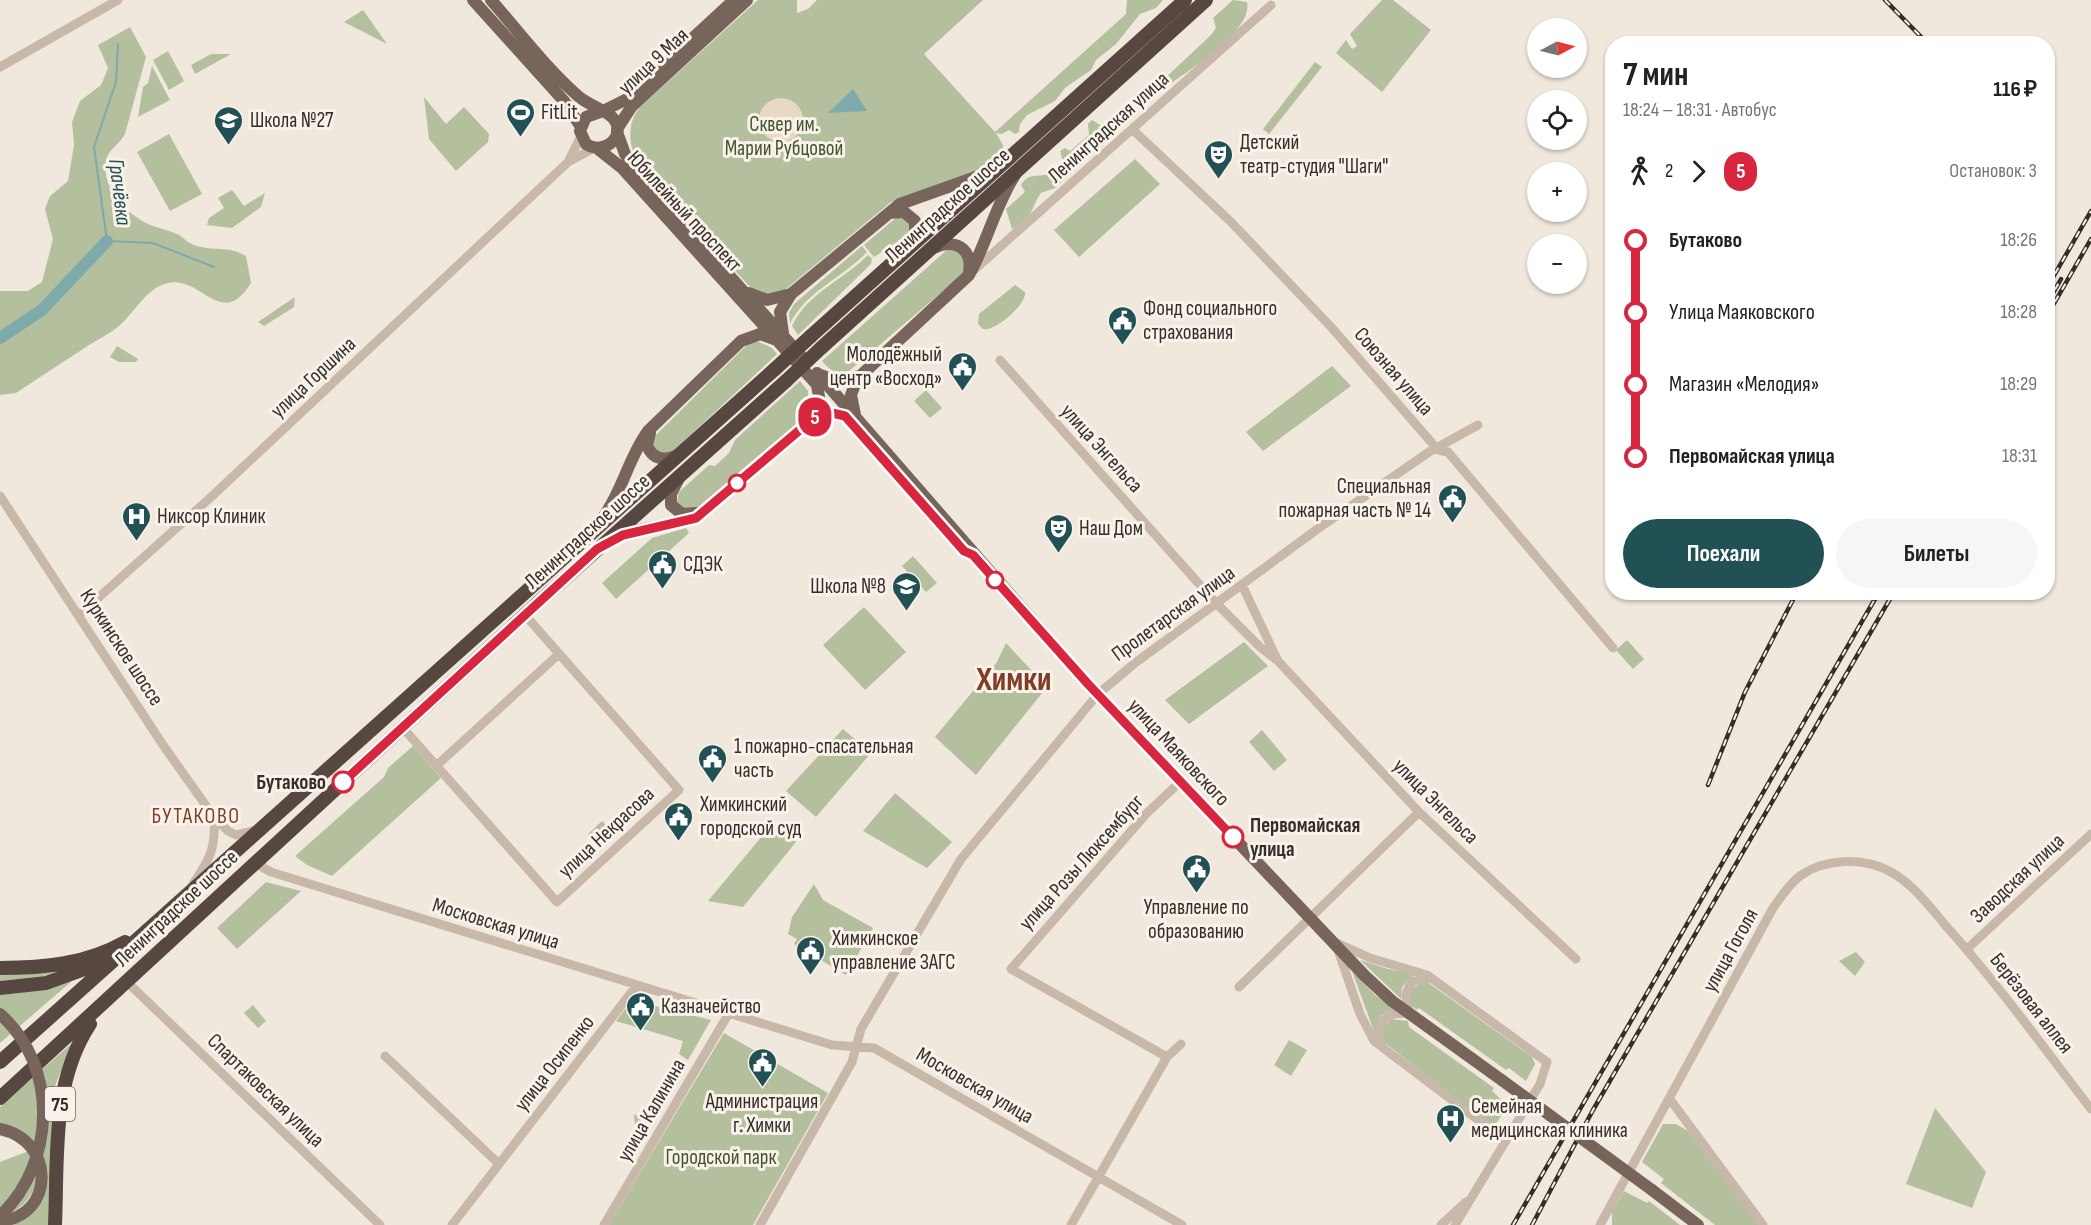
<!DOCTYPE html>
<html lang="ru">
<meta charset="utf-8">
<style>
body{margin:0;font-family:"Sofia Sans Condensed",sans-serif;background:#f6f6f6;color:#222;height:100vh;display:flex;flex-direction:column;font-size:22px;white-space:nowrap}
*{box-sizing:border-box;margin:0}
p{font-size:20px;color:#767676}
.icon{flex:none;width:33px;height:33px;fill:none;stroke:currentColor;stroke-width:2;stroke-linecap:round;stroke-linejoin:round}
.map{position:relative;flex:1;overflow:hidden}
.side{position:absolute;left:1605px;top:36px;width:450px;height:564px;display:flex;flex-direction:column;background:#fff;border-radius:24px;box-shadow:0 2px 4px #0004}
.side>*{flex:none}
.badge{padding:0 12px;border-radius:20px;font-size:21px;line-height:39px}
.needle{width:39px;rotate:83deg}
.controls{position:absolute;left:1527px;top:18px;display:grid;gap:12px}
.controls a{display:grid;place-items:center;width:60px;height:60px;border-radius:50%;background:#fff;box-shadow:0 2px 4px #0004;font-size:30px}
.map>.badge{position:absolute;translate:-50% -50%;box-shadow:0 0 0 3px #fff}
.legs{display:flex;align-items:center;gap:9px;height:66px;padding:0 18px;font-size:20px}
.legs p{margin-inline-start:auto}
.overview{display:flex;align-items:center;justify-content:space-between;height:102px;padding:0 18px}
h1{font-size:33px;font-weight:700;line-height:45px}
.button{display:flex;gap:12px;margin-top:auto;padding:12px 18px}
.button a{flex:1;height:69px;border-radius:36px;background:#215155;color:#fff;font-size:24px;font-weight:700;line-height:69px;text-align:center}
.button a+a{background:#f6f6f6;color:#222}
ul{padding:0 18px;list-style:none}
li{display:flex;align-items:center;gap:21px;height:72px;font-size:22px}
li i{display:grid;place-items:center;width:9px;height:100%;margin:0 8px;background:currentColor}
li i::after{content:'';width:15px;height:15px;margin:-8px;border:4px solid;border-radius:50%;background:#fff}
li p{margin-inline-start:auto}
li:first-child i{background:linear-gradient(#0000 50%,currentColor 0)}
li:last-child i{background:linear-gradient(currentColor 50%,#0000 0)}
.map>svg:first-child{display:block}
</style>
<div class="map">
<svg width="2091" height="1225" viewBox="0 0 2091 1225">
<rect width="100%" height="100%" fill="#f1e8dd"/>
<path fill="#b4bf9e" d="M758,0H797V13L808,9L817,0H983L924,54L995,132L1126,14L1127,0H1163L1156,8L1140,14L1116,44L1096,60L1091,70L1065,88L1055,101L1027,115L1020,124L1019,132L1015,134L1009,130L1002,134L996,133L1003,145L1002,157L977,172L891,202L781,293L764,297L748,285L641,167C629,150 625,125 640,107Z
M1233,0L1247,2C1253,31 1190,69 1169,85L1161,82L1211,35L1216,28L1213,18Z
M1382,0H1393L1431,30L1382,92L1336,53L1346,40L1352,49L1357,46L1350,34Z
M363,10L387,44L344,22Z
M130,27L146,57L125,134C120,144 108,150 106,160C101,187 124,212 148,224C158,228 169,230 179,235C184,238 188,243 194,245C214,252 228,245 246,256L251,283C221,331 203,276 168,283C146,288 136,311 120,325C111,333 99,339 89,345C65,361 40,377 16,393L0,395V291H28L42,282L53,239L45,209L50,196L68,181L74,145L72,122L80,101L101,85L108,68L98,45Z
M168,51L184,81L169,90L153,60Z
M211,54H231L195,74L191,65Z
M1315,62L1322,67L1269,134L1263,129Z
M152,66L170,100L138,117L143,87L148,83Z
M424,97L446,124L464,107L489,134L488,142L456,171L429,139Z
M1092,120L1111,132V137L1055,188L1041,193C1032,205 1032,222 1012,229L1006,209L1025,192L1021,185C1029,172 1037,178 1047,174C1053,172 1058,165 1063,161L1060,151L1065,148L1070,151L1089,135L1088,124Z
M169,134L202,194L170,211L137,152Z
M1135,159L1160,184L1079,257L1054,230Z
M232,190L244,206L265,193L261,207L232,228L207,225L209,218L224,208L218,198Z
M898,216L910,222L909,234L874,257L864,245Z
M862,246L867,252C842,278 808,290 790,323L789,313L794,304Z
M949,248H953L965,259L964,273L849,371C837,376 830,370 822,361Z
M868,255L872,259L871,264L798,335L792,326C808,292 844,280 868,255Z
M1015,285L1025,292C1027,304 995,332 983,329L978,324L979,314Z
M295,297L294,307L264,326L258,322Z
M755,340L772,348L777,354L671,453L658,454L651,440L750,342Z
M117,346L138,359L136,362H119L110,357Z
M1332,366L1351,386L1263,451L1246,432Z
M800,381L808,391L809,413L700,508L685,510L677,503L679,492L709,465L715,466L729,453L735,440Z
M926,390L942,408L930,418L914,401Z
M686,528L689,533L616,599L602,583L652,538Z
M913,556L937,583L926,592L902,566Z
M864,607L906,652L865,690L823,645Z
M1627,640L1644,659L1633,669L1616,650Z
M1244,642L1268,666L1189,724L1165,700Z
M1006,643L1047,687L976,775L935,737L997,662Z
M843,729L871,753L816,817L786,791Z
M1262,730L1287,760L1274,771L1249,742Z
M413,746L441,778L332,876L307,865L295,856L384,777L388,768Z
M895,793L952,842L927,868L863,831Z
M602,821L615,834L600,848L588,834Z
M772,824L796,842L743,907L708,901Z
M266,882L301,891L237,949L217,928Z
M814,884L823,900L873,928L846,975L794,944L797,939L788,934L792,917Z
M1856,952L1865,962L1855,976L1839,961Z
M1360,960L1388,969L1415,974L1402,987L1401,999Z
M79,963L44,976L0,981V972Z
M1352,971L1374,994L1394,1009L1380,1016L1375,1034Z
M72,981L0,1043V995L42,990Z
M1426,981L1532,1057L1535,1064L1526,1081L1509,1068L1506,1070L1419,1008L1416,1010C1401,996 1411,987 1426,981Z
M632,1000L711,1020L688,1060L679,1054L683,1041L616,1021Z
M253,1005L266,1021L258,1028L244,1013Z
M1391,1019L1408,1021L1409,1027L1494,1088L1492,1091L1508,1106L1495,1125H1490L1385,1043L1381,1030Z
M724,1033L828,1093L753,1225H609Z
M1289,1040L1307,1050L1291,1076L1274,1065Z
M72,1043L55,1086L49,1225H6L45,1187L20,1130L0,1124V1107Z
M1935,1108L1986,1172L1972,1208L1906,1184Z
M634,1114L650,1123L637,1145Z
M1663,1124H1676L1688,1131L1759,1225H1715L1661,1183L1664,1179L1642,1162Z
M29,1151L38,1183C28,1201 21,1212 0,1215V1162Z
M1624,1191L1647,1203L1649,1201L1680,1225H1612V1212Z"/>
<path fill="#e8d9c5" d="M759 120a22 22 0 1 1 44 0a22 22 0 1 1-44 0Z"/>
<path fill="#7eaaac" d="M853,89L867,111L828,113Z"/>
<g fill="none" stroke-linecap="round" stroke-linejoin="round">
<path stroke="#7eaaac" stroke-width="2" d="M118,44L116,82L94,147L107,241L153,243L214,267"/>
<path stroke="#7eaaac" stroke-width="12" d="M0,338L42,310L107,241"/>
<path stroke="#c8b8aa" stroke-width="9" d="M0,67L118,0
M1132,129L1231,222L1332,328L1438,450L1448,452L1613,648
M569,160L581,136
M973,271L1271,5
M1000,360L1216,603L1260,647L1278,661L1419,812L1576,959
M0,496L163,745L214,817L228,831L236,835L256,830
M1242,585L1277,659
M79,615L210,498L568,162L594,148
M403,728L557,902L679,790L525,615
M436,766L559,654
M261,858L262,867L271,872L832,1045L874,1048L1182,1225
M193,884C210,859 216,848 214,817
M1337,943L1370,958L1427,975L1547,1062L1540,1084L1455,1225
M1967,949L2091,834
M1338,950L1360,1014L1374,1041L1506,1141
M127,982L380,1225
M1239,987L1419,812
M1382,1046L1378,1036L1383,1020L1393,1014L1410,1013C1405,1000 1403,991 1414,981L1429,978
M385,1056L499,1164
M1167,1057L1011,969L1146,814L1180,782
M1669,1098L1763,1225
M452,1225L637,985
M604,1225L729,1013
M760,1225L852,1062L861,1029L961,859L1098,694L1135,663L1316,530L1429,452L1478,425
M1071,1225L1167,1057L1181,1044
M1441,1225L1466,1202
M1600,1225L1773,908C1781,897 1789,884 1800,876C1825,858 1864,857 1891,872C1914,885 1930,907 1946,926C1998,984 2043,1047 2091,1109"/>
<path stroke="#77655b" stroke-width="12" d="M473,0L564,101L581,127
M491,0C519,32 546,68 578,96C588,105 606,110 613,118C628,136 604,156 586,144L580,131L586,117L600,112
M601,112L627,99L734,0
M617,129L632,106L747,0
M617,132L625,154L637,172L802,357
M598,149L622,168L819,387
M889,213L904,212L915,221V232L907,246
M934,248C954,238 973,248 969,272
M749,293L767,300L791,294
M783,333L780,312L791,294L900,204L990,172
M817,373L1088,684L1365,976L1392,1001L1503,1081
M821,375L836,381L859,376
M855,415L851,395L857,379L969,275C987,243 995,206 1015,175
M815,417L820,403L817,385
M650,433L647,445C652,460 665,461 678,455
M679,478L671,494V505L682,514L696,513
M602,519C623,491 628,458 648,431L741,341L760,334L774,339
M610,541L639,530L696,518L815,417L828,412L845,415
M0,1129C55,1140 56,1216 0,1221
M1652,1190L1698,1225"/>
<path stroke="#564841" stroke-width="14" d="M811,336L1185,0
M821,348L1206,0
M0,968C44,968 86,964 125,942
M0,988L46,983L104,962
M0,1062L775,369
M0,1098L541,600L786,381
M55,1225C58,1157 51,1083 90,1024"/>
<defs>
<path id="rail" d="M1885,0L1928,44
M2048,286L2091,211
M2048,302L2061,279
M2048,314L2091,239
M1708,785L1745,692L1797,592
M1513,1225L1879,592
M1532,1225L1593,1110L1894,592"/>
</defs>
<use href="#rail" stroke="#362d29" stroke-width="4.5"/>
<use href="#rail" stroke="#f9f2ea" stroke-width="2" stroke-dasharray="7" stroke-linecap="butt"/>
<path stroke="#77655b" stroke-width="12" d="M0,1014C59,1066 56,1163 0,1216
M1503,1081L1652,1190"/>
<path stroke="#564841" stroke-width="14" d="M775,369L811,336
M786,381L821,348"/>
</g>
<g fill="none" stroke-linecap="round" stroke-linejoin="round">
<defs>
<path id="line-1" d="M343,782L597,549L623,535L696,518L815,417L828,412L845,416L964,551L973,555L1088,684L1233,837"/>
</defs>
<use href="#line-1" stroke="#fff" stroke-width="14"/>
<use href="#line-1" stroke="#d7263d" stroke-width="9"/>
</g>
<defs>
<symbol id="stadium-pin" viewBox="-11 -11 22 30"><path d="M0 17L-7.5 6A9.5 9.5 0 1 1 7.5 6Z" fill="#215155" stroke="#f9f2ea"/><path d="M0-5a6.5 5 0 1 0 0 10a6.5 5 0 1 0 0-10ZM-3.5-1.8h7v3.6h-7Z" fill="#fff"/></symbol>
<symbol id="school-pin" viewBox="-11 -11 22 30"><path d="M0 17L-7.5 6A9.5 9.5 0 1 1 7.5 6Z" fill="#215155" stroke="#f9f2ea"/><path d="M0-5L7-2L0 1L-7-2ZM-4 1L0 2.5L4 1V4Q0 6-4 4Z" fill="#fff"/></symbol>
<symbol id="theatre-pin" viewBox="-11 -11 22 30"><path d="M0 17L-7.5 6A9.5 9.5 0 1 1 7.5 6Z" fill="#215155" stroke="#f9f2ea"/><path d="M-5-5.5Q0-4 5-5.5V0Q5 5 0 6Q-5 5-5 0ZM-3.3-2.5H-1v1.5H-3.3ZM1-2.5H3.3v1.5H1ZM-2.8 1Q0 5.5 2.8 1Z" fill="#fff"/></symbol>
<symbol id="civic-pin" viewBox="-11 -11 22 30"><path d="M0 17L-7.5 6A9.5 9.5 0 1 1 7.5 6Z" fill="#215155" stroke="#f9f2ea"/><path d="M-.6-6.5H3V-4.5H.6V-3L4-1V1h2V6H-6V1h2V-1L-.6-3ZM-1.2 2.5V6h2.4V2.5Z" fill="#fff"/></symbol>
<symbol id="hospital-pin" viewBox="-11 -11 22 30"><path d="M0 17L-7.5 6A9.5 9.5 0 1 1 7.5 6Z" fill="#215155" stroke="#f9f2ea"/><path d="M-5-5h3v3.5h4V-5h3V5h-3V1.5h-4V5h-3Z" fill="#fff"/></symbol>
</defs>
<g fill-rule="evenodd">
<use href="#stadium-pin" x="504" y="96" width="33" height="45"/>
<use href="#school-pin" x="212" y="104" width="33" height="45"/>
<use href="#theatre-pin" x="1202" y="138" width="33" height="45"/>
<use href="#civic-pin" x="1106" y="304" width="33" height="45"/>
<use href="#civic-pin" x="946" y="350" width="33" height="45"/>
<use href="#civic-pin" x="1436" y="482" width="33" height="45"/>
<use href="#hospital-pin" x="120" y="500" width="33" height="45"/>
<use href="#theatre-pin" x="1042" y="512" width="33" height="45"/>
<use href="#civic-pin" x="646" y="548" width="33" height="45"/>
<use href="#school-pin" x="890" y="570" width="33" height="45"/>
<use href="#civic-pin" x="696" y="742" width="33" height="45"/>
<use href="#civic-pin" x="662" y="800" width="33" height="45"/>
<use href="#civic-pin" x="1180" y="852" width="33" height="45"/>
<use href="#civic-pin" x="794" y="934" width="33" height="45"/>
<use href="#civic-pin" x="624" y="990" width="33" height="45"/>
<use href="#civic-pin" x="746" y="1046" width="33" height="45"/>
<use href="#hospital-pin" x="1434" y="1102" width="33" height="45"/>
</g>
<g fill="#fff" stroke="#d7263d" stroke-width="3">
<circle cx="737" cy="483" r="8"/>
<circle cx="995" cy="580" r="8"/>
<circle cx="343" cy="782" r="10"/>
<circle cx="1233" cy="837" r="10"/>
</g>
<g text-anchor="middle" stroke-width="6" stroke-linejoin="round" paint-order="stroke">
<rect fill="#f9f2ea" stroke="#706863" stroke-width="1.5" x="45" y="1087" width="30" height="34" rx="4.5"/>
<g font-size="20" font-weight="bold" fill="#362d29">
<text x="60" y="1111">75</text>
</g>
<g font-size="21" fill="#362d29" stroke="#f9f2ea">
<text transform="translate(653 61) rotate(-43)" y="7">улица 9 Мая</text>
<text transform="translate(1108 127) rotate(-42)" y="7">Ленинградская улица</text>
<text transform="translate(947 205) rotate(-42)" y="7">Ленинградское шоссе</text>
<text transform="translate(685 211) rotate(47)" y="7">Юбилейный проспект</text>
<text transform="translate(1394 371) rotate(49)" y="7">Союзная улица</text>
<text transform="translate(313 377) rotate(-43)" y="7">улица Горшина</text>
<text transform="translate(1102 448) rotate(48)" y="7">улица Энгельса</text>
<text transform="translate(587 531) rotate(-42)" y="7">Ленинградское шоссе</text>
<text transform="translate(1173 613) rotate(-36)" y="7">Пролетарская улица</text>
<text transform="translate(122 647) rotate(57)" y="7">Куркинское шоссе</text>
<text transform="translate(1179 752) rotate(47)" y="7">улица Маяковского</text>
<text transform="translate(1436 801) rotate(45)" y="7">улица Энгельса</text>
<text transform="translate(606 832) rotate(-43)" y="7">улица Некрасова</text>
<text transform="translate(1081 862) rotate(-48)" y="7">улица Розы Люксембург</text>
<text transform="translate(2017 878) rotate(-43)" y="7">Заводская улица</text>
<text transform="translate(176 908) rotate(-43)" y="7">Ленинградское шоссе</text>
<text transform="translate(496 923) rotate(17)" y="7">Московская улица</text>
<text transform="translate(1730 950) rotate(-61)" y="7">улица Гоголя</text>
<text transform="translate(2032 1003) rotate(52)" y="7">Берёзовая аллея</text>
<text transform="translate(554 1063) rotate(-52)" y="7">улица Осипенко</text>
<text transform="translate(975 1085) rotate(30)" y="7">Московская улица</text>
<text transform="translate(266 1090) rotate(44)" y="7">Спартаковская улица</text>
<text transform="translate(651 1110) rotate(-60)" y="7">улица Калинина</text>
</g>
<g font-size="21" fill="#362d29" stroke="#f9f2ea" text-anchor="start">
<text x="541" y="119">FitLit</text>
<text x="250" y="127">Школа №27</text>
<text x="1240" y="149">Детский<tspan x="1240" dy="24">театр-студия "Шаги"</tspan></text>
<text x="1143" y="315">Фонд социального<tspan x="1143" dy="24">страхования</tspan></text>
<text x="942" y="361" text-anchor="end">Молодёжный<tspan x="942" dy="24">центр «Восход»</tspan></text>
<text x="1431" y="493" text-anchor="end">Специальная<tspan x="1431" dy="24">пожарная часть № 14</tspan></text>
<text x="157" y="523">Никсор Клиник</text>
<text x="1079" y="535">Наш Дом</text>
<text x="683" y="571">СДЭК</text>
<text x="886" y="593" text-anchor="end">Школа №8</text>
<text x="734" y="753">1 пожарно-спасательная<tspan x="734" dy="24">часть</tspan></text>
<text x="700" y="811">Химкинский<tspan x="700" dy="24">городской суд</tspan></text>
<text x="1196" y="914" text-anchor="middle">Управление по<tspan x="1196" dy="24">образованию</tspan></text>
<text x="832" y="945">Химкинское<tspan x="832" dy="24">управление ЗАГС</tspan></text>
<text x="661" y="1013">Казначейство</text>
<text x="762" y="1108" text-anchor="middle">Администрация<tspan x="762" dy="24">г. Химки</tspan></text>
<text x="1471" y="1113">Семейная<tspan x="1471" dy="24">медицинская клиника</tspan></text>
</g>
<g font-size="21" fill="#45532e" stroke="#f9f2ea">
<text x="784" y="131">Сквер им.<tspan x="784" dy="24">Марии Рубцовой</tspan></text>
<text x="721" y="1164">Городской парк</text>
</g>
<g font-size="21" font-weight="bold" fill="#362d29" stroke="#f9f2ea" text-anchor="end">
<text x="326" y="789">Бутаково</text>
<text x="1250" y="832" text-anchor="start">Первомайская<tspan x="1250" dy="24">улица</tspan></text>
</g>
<g font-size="22" font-style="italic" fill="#215155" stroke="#f9f2ea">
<text transform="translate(121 192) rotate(83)" y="8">Грачёвка</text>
</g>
<g font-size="22" letter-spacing="1.5" fill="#803d27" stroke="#f9f2ea">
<text x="196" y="823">БУТАКОВО</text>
</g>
<g font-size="33" font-weight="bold" fill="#803d27" stroke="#f9f2ea">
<text x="1014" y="690">Химки</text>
</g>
</g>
</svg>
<div class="controls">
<a><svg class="needle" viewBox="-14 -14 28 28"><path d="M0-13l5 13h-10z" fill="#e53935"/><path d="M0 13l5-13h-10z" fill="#767676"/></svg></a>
<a><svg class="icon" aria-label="locate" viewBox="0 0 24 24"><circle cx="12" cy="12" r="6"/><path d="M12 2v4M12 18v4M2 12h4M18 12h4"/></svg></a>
<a>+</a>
<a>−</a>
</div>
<b class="badge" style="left:815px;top:417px;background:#d7263d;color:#fff">5</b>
<section class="side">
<div class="overview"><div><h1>7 мин</h1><p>18:24 – 18:31 · Автобус</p></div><b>116 ₽</b></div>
<div class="legs"><svg class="icon" aria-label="walk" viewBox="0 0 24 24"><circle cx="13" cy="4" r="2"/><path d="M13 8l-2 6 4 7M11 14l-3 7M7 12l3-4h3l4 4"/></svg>2<svg class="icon" aria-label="forward" viewBox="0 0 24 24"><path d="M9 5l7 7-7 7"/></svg><b class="badge" style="background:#d7263d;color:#fff">5</b><p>Остановок: 3</p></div>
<ul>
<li><i style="color:#d7263d"></i><b>Бутаково</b><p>18:26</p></li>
<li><i style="color:#d7263d"></i><span>Улица Маяковского</span><p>18:28</p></li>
<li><i style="color:#d7263d"></i><span>Магазин «Мелодия»</span><p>18:29</p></li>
<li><i style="color:#d7263d"></i><b>Первомайская улица</b><p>18:31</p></li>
</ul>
<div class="button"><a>Поехали</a><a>Билеты</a></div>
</section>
</div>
